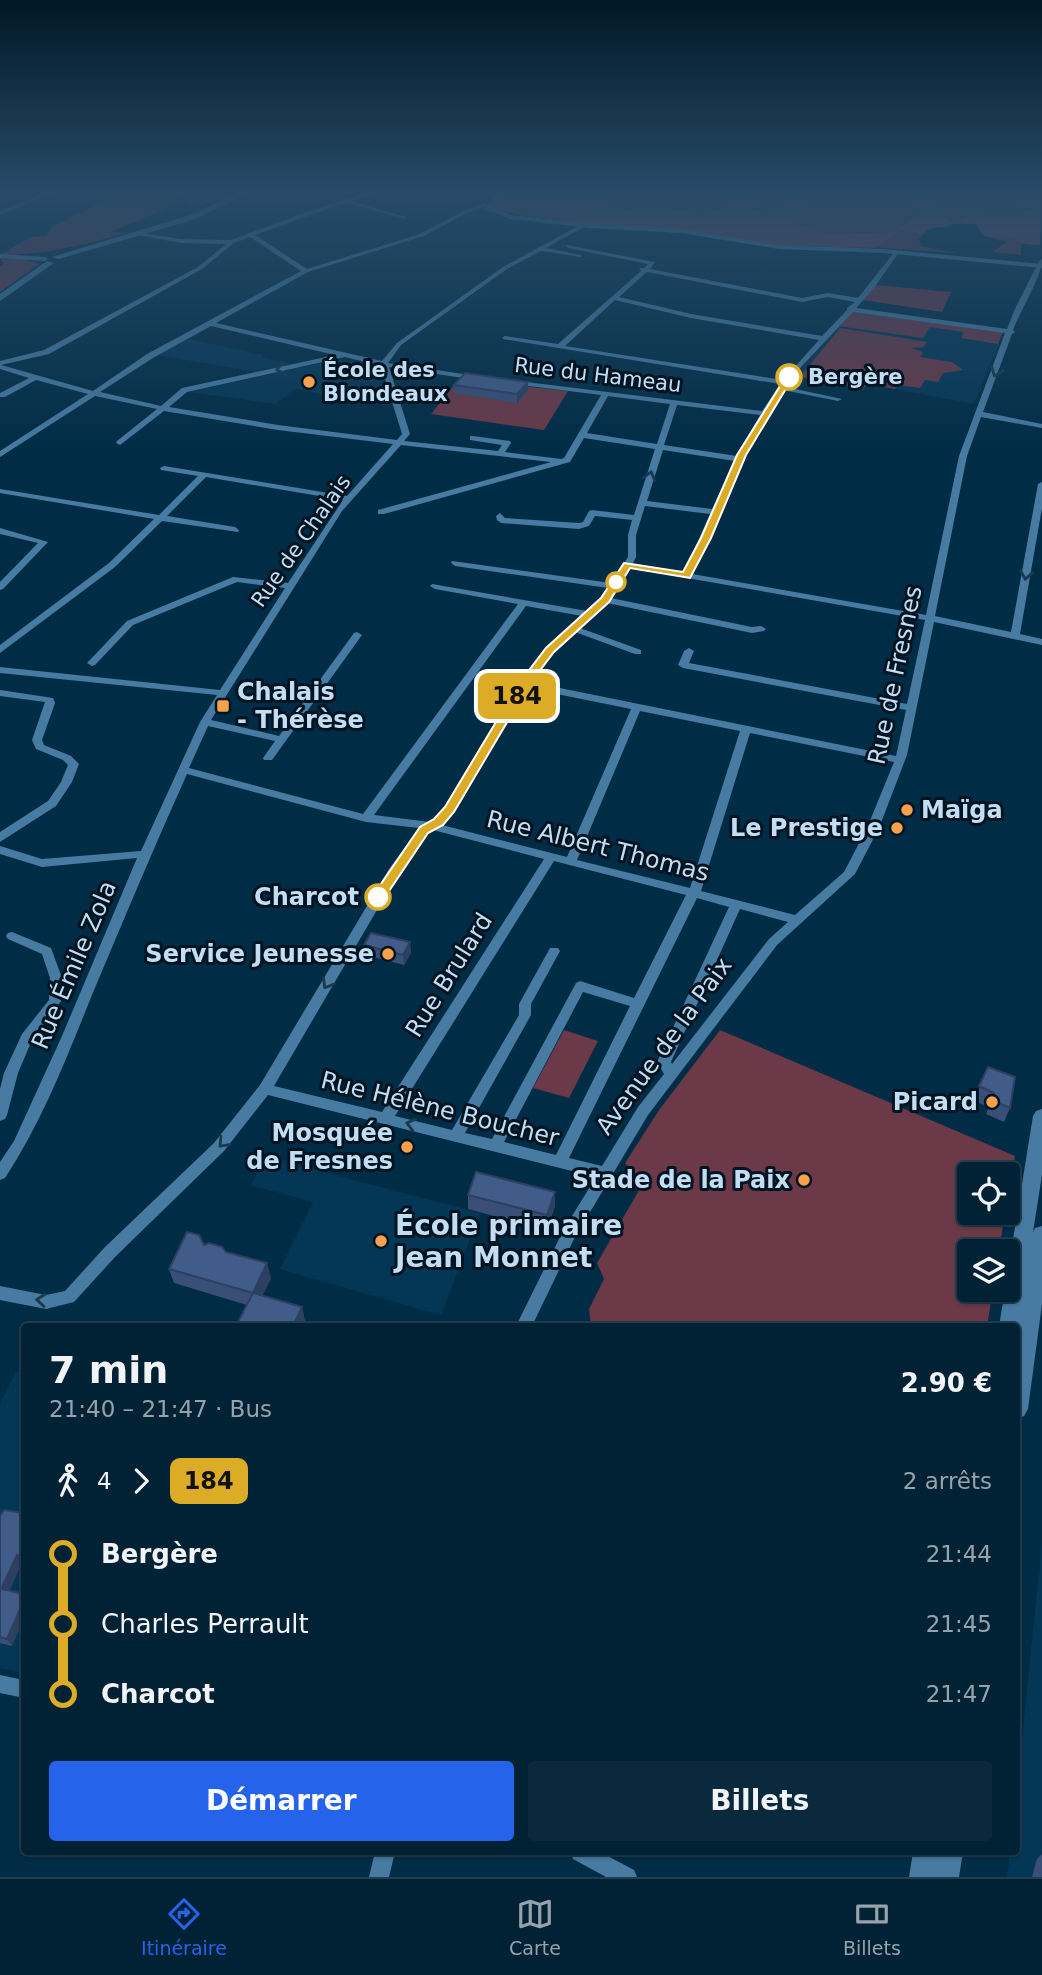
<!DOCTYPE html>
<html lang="fr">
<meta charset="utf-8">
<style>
body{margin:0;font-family:"DejaVu Sans",sans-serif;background:#0b293c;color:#f1f3f6;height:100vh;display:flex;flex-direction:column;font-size:26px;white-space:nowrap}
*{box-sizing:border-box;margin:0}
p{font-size:23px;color:#96a3ac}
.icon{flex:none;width:38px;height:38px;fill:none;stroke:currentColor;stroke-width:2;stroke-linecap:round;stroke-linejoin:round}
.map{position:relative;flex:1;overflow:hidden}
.panel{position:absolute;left:21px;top:1323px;width:999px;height:532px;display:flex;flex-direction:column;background:#012134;border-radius:7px;box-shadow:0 2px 5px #0004,0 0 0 2px #233e4f}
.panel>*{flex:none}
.badge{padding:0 14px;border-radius:10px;font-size:24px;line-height:46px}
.tools{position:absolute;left:957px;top:1162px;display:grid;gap:14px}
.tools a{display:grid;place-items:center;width:63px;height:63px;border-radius:7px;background:#012134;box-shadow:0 2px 5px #0004,0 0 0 2px #233e4f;font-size:35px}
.map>.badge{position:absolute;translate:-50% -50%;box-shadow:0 0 0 4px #fff}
.legs{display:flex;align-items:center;gap:10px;height:77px;padding:0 28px;font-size:23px}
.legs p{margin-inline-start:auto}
.headline{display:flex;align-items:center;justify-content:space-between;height:119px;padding:0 28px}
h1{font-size:38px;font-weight:700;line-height:52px}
.primary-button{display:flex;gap:14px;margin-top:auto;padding:14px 28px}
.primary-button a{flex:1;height:80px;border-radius:7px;background:#2563eb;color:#fff;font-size:28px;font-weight:700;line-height:80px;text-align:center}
.primary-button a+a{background:#0b293c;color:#f1f3f6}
ul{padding:0 28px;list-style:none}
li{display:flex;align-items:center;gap:24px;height:70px;font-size:26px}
li i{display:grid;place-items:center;width:10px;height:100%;margin:0 9px;background:currentColor}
li i::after{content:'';width:18px;height:18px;margin:-9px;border:5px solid;border-radius:50%;background:#012134}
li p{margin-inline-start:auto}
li:first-child i{background:linear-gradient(#0000 50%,currentColor 0)}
li:last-child i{background:linear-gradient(currentColor 50%,#0000 0)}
.tab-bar{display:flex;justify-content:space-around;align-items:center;height:98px;border-top:2px solid #233e4f;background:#012134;font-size:19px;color:#96a3ac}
.tab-bar a{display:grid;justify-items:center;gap:4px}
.tab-bar .on{color:#2563eb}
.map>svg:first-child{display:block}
</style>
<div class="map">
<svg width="1042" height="1877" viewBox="0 0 1042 1877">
<rect width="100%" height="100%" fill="#012c46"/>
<path fill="#043755" d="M851,311L1004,331L974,404L868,384L864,390L795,376Z
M189,339L263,355L261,357L292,364L256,372L157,355Z
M338,359L378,366L390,406L295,389L275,404L190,392Z
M266,1157L480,1213L441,1315L280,1269L313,1202L250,1185Z
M16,1372L24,1374V1673L0,1668V1404Z
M1042,1543V1877H1007L1010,1852H1017V1787Z"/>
<path fill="#6b3948" d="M109,191H169L183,195L169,203L164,210L110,232L126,233C83,245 45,255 0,255L31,237L46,236L53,226L108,199L106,193Z
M510,191H1042L1040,245L1021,244V255L992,252L1007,242L984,236L975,224C957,224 930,222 919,239L921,246L956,253L870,247L842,248L591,225L493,206Z
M0,258L24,259L39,264L0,292V266L4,263Z
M876,285L951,292L942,312L863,300Z
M851,312L1003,331L998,344L961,338L964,332L930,327L923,338L838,326Z
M840,328L927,342L924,347L911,348L923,352L920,357L952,362L963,370L943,373L938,382L925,380L920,388L898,385L895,389L867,384L863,389L800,377Z
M460,378L474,381L568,391L544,430L431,414Z
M564,1030L598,1041L569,1098L533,1088Z
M720,1030L1015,1156L1008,1196V1174H970V1213H1005L999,1251H970V1290H993L987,1326H591L589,1309L604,1279L597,1263L642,1185L625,1163L659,1110Z"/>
<path fill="#834659" d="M510,191H651L608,201L623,210L653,207L701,212L717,210L744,191H765L752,209L769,213L801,191H826L814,198L796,215V223L829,235L898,232L876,248L776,245L716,235L591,225L492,210L493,206Z
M868,191H926L934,214L948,219L952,226L929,228L922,234L898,230L919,214L909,195L871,196Z
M987,191H1042L1040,245L1021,243L1013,237L984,236L976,224L961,223V218L1033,210L1029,204L1014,199L1017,193L994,195Z"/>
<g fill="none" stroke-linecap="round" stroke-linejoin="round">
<path fill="#477ba1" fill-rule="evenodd" d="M48,191H57L0,215V211Z
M371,191H381L351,201L406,217V219L345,203L255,235L307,269L420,234L463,211L485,203L488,205L467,213L424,236L308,272L216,323L382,361L397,343L503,267L580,225H584V227L546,248L581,255V257L541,251L507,269L401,345L388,363L477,376L481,378L477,380L389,367L410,434L404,441L498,451L502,445L470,440V436H473L510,441L511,443L505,452L561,459L564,458L601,395L513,384L509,382L510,380L762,411L780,384L503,339L502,338L505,336L558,344L641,271L639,268H644L648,264L568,248L566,245L655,262L650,269L802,298L828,293L858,298L896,250L899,252L874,288L856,308L1007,329L1014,311L1039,261L1042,259C1042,277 1020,311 1013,330L1015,332L1012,334L983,412L1042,424V428L981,417L967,456L935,616L1011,632L1038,484L1042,482V508L1020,634L1042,639V645L934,622L907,755L879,828L855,874L777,945L648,1115L574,1239L532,1326H516L564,1229L596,1177L268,1095L224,1151L115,1257L74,1302L46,1309L0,1300V1286L46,1295L65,1291L105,1247L214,1143L260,1085L389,869L419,828L366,822L187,774C154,847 123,921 92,995C67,1057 42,1122 5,1178L0,1180V1162L14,1141L62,1036L137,858L42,867L0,854V846L42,859L141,851L200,722L217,695L0,673V667L220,690L285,588L237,582L133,625L95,665L92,666L87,663L127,621L233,577L288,583L343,500L206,477L167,516L235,527L239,530L238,532L162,521L115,567L0,653V645L109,563L154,519L0,493V489L159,515L198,476L161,470L160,468L164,466L347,496L393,444L278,430L164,411L120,445L116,443L117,441L157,409L95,396L0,457V451L88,394L36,380L5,397H0V393L29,378L0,369V361L44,350L198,267L226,244L181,243L138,235L136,232L181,239L231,240L301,214ZM250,237L301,271L147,354L93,391L1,365L49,354L202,269L234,243ZM647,272L802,302L828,297L855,302L847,308V310L822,336L691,314L619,297ZM615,300L691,318L819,340L783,380L565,346ZM853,312L1005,333L959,456L926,615L692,574L744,459L783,390L838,401L842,399L786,387L802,366ZM211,326L335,355L182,388L161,406L100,392L153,358ZM345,357L381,366L402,434L397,440L278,425L169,407L187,392ZM608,396L670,404L657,444L587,433ZM677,405L760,415L737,456L664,445ZM584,438L655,449L634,515L592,510L589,511L583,522L579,523L505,518L500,513L496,516L497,520L501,523L579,529L589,526L595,516L632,520L628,535V557L611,583L452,561L451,563L455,566L608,588L601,598L587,611L432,584L430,586L435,589L518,604L363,814L189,768L208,726L275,741L263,758L264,760H272L362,635L357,632L354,633L279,736L211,720L342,511L401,445L551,462L378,510V514H384L570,462ZM663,450L735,461L712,509L647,501ZM645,506L710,514L684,572L633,563L636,557V535ZM630,568L925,620L907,704L689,663L694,651L689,648L684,651L678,665L683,668L906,710L896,756L530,682L553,652L575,632L635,654H641V650L580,628L594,617L607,603L752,633L764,631L766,629L761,626L752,627L611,598ZM526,606L582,616L547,648L520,682L445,807L435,819L430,822L374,815ZM527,688L631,709L567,857L442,825L455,809ZM640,711L740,731L690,888L577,860ZM750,733L894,762L867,828L844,872L795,915L701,891ZM433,830L544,859L382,1112L274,1086L398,874L428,833ZM554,861L686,895L634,998L580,981L576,983L492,1139L465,1133L531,1015V1004L560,951L558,948H550L519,1004V1015L452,1130L395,1116ZM697,898L729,907L657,1062L664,1074L638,1107L602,1166L569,1158ZM740,909L788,922L769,939L672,1064L671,1062ZM583,992L630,1006L556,1155L504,1142Z
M0,254L45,257L48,259L45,261L0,258Z
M0,528L48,542L3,589L0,590V582L38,543L0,534Z
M0,690L53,698L55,703L42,740L44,745L71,756L79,764L72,782L56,806L0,842V832L48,801L61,782L68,765L63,760L36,749L32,740L45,702L0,696Z
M12,932L51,948L62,978L61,1001L32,1040L18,1073L7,1115L5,1119L0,1121V1089L4,1073L22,1034L49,1000L50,978L42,954L8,939L6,936L8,933Z
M0,1675L24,1680V1698L0,1693Z
M375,1852H395L389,1877H369Z
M570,1852H600L634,1870L637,1877H606L573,1859Z"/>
<path fill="#477ba1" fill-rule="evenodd" d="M242,191H252L196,219L59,259L52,257L190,215Z
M499,191H506L493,208L511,215L590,224L681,229L779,245L883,249L1042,264V268L883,253L779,249L681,233L590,228L510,219L484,209Z
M47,261L54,263L0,301V294Z
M1042,1109V1175L1033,1232L1035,1228L1042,1226V1304L1028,1409L1024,1416L1017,1419L1019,1327L1017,1331V1326H999L1005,1290H1008V1270L1033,1116L1036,1111Z
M913,1852H963L959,1877H909Z"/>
</g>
<path fill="#394f77" d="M187,191H218L219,198L203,206L186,203L184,193Z
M528,382V390L517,403L454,393V385Z
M410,942L411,953L404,965L365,955L364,945Z
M988,1067L1010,1108L1004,1122L986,1114L989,1107L974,1101Z
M555,1192V1206L547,1230L468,1209V1195Z
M204,1245L226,1252L271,1278L262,1296L302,1307L305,1321L302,1326H236L247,1305L174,1283L169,1269Z
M24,1513V1564L22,1563L9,1591L12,1646L0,1643V1515Z
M1042,1854V1877H1032L1037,1859Z"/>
<path fill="#2e4061" d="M210,191H218L219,198L203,206L201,195Z
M528,382V390L517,403V394Z
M410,942L411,953L404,965L403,955Z
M555,1192V1206L547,1230V1215Z
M267,1263L271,1278L256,1307L253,1293Z
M302,1307L305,1321L302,1326H293Z
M17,1555L22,1563L6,1597L1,1589Z
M24,1600V1619L12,1646L7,1639Z"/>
<path fill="#425c8a" stroke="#2e4061" stroke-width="2" d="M187,191H210L201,195L184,193Z
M465,373L528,382L517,394L454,385Z
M371,933L410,942L403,955L364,945Z
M988,1067L1015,1077L1010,1108L992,1100L994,1093L979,1086Z
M476,1172L555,1192L547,1215L468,1195Z
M187,1232L199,1235L204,1245L209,1243L222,1247L226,1252L267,1263L253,1293L169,1269Z
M253,1293L302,1307L293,1326H236Z
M4,1510L24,1513V1557L17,1555L1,1589L24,1594V1600L7,1639L0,1637V1515H1Z"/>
<defs><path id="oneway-chevron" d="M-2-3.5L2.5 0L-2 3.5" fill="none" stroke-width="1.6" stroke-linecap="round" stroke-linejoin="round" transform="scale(1.75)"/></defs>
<g stroke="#1a384e">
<use href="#oneway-chevron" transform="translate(281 369) rotate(168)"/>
<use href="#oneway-chevron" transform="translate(996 372) rotate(112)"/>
<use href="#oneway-chevron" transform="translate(650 476) rotate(-74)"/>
<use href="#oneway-chevron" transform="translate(1026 575) rotate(100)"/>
<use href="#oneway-chevron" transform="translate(327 984) rotate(121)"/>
<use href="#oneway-chevron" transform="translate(411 1124) rotate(-166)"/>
<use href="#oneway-chevron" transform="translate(223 1143) rotate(133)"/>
<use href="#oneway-chevron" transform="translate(41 1300) rotate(-175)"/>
</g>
<linearGradient id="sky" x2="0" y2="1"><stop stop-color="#011826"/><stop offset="0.42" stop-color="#274b68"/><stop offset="1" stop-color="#274b68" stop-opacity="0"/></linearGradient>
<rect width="1042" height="454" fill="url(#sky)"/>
<path fill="#dcac27" stroke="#fff" stroke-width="2" d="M787,375L793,377L746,455L711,538L690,578L630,568L609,602L554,652L529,685L454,812L443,825L428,833L383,900H374V894L420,827L434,819L445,807L520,682L546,648L601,598L624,563L683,572L701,538L737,455Z"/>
<g fill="#fff" stroke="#dcac27" stroke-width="3.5">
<circle cx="789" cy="377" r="12"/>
<circle cx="616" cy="582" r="9"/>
<circle cx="378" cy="897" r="12"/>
</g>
<g fill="#f8a04b" stroke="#011422" stroke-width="2.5">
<circle cx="309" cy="382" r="7"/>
<rect x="216" y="699" width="14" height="14" rx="3.5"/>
<circle cx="907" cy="810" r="7"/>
<circle cx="897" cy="828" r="7"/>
<circle cx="388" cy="954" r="7"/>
<circle cx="992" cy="1102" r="7"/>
<circle cx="407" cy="1147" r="7"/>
<circle cx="804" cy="1180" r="7"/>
<circle cx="381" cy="1241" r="7"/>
</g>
<g text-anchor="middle" stroke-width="6" stroke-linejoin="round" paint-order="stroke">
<g font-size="21" font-weight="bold" fill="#c3ddf2" stroke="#011422" text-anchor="start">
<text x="323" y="377">École des<tspan x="323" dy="24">Blondeaux</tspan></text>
</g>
<g font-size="21" fill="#c3ddf2" stroke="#011422">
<text transform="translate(598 375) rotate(7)" y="7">Rue du Hameau</text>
<text transform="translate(301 541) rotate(-55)" y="7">Rue de Chalais</text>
</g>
<g font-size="21" font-weight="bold" fill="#c3ddf2" stroke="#011422" text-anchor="start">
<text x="808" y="384">Bergère</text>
</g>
<g font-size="24" fill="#c3ddf2" stroke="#011422">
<text transform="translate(895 675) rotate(-78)" y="8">Rue de Fresnes</text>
<text transform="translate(598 846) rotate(14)" y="8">Rue Albert Thomas</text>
<text transform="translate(74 965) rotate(-67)" y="8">Rue Émile Zola</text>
<text transform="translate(449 975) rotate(-58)" y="8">Rue Brulard</text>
<text transform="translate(664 1046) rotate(-54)" y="8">Avenue de la Paix</text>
<text transform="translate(440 1109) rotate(14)" y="8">Rue Hélène Boucher</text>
</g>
<g font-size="24" font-weight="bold" fill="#c3ddf2" stroke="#011422" text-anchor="end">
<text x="237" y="700" text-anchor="start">Chalais<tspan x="237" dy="28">- Thérèse</tspan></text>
<text x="921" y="818" text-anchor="start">Maïga</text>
<text x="883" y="836">Le Prestige</text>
<text x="374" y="962">Service Jeunesse</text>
<text x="978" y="1110">Picard</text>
<text x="393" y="1141">Mosquée<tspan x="393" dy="28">de Fresnes</tspan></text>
<text x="790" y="1188">Stade de la Paix</text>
</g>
<g font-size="24" font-weight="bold" fill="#c3ddf2" stroke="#011422" text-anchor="end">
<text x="359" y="905">Charcot</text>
</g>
<g font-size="28" font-weight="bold" fill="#c3ddf2" stroke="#011422" text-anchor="start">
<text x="395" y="1235">École primaire<tspan x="395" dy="32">Jean Monnet</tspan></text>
</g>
</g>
</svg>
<div class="tools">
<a><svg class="icon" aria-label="locate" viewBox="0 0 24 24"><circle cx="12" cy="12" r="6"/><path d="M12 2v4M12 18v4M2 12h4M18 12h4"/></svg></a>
<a><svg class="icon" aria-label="layers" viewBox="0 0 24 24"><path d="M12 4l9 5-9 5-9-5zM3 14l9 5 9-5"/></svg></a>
</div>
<b class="badge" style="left:517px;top:696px;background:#dcac27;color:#111">184</b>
<section class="panel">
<div class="headline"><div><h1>7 min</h1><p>21:40 – 21:47 · Bus</p></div><b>2.90 €</b></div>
<div class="legs"><svg class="icon" aria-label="walk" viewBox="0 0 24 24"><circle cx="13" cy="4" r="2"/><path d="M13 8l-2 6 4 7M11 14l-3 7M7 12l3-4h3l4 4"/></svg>4<svg class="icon" aria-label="forward" viewBox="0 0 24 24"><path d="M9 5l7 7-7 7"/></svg><b class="badge" style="background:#dcac27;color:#111">184</b><p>2 arrêts</p></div>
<ul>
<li><i style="color:#dcac27"></i><b>Bergère</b><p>21:44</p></li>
<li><i style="color:#dcac27"></i><span>Charles Perrault</span><p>21:45</p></li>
<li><i style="color:#dcac27"></i><b>Charcot</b><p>21:47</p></li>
</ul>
<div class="primary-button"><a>Démarrer</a><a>Billets</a></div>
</section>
</div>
<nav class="tab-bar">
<a class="on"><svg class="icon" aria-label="directions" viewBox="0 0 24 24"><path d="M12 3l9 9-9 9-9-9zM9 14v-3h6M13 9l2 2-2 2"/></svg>Itinéraire</a>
<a><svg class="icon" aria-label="map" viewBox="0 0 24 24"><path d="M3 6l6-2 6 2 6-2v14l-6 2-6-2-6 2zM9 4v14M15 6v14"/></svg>Carte</a>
<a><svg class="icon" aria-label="tickets" viewBox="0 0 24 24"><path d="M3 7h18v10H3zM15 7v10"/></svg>Billets</a>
</nav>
